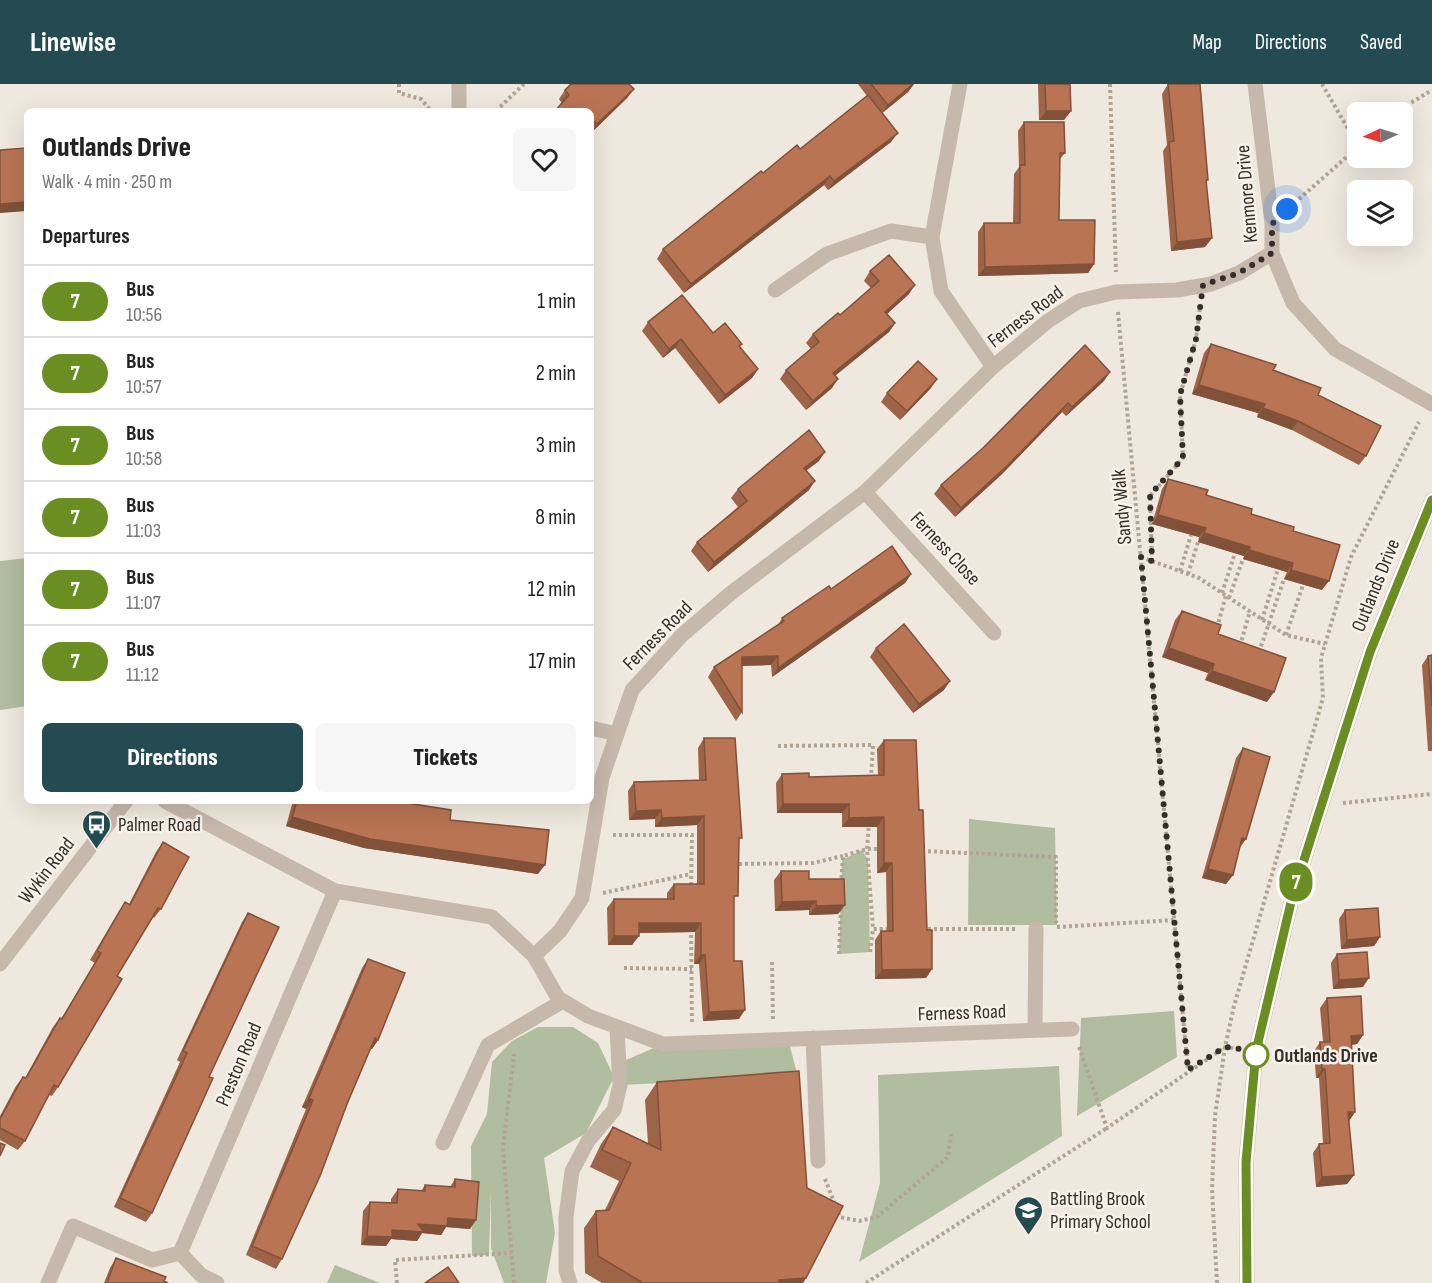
<!DOCTYPE html>
<meta charset="utf-8">
<style>
body{margin:0;font-family:"Sofia Sans Condensed",sans-serif;background:#f6f6f6;color:#222;height:100vh;display:flex;flex-direction:column;font-size:22px;white-space:nowrap}
*{box-sizing:border-box;margin:0}
p{font-size:20px;color:#767676}
.icon{flex:none;width:33px;height:33px;fill:none;stroke:currentColor;stroke-width:2;stroke-linecap:round;stroke-linejoin:round}
.map{position:relative;flex:1;overflow:hidden}
.drawer{position:absolute;left:24px;top:24px;width:570px;height:696px;display:flex;flex-direction:column;background:#fff;border-radius:9px;box-shadow:0 6px 24px #0002}
.drawer>*{flex:none}
.badge{padding:0 12px;border-radius:20px;font-size:21px;line-height:39px}
.needle{width:39px;rotate:266deg}
.fabs{position:absolute;left:1347px;top:18px;display:grid;gap:12px}
.fabs a{display:grid;place-items:center;width:66px;height:66px;border-radius:9px;background:#fff;box-shadow:0 6px 24px #0002;font-size:30px}
.you{position:absolute;width:30px;height:30px;margin:-15px;border:4px solid #fff;border-radius:50%;background:#1a73e8;box-shadow:0 0 0 9px #1a73e833}
.map>.badge{position:absolute;translate:-50% -50%;box-shadow:0 0 0 3px #fff}
h2{padding:0 18px;font-size:22px;line-height:54px}
.round{display:grid;place-items:center;flex:none;width:63px;height:63px;border-radius:9px;background:#f6f6f6}
.headline{display:flex;align-items:center;justify-content:space-between;height:102px;padding:0 18px}
h1{font-size:28px;font-weight:800;line-height:45px}
.button{display:flex;gap:12px;margin-top:auto;padding:12px 18px}
.button a{flex:1;height:69px;border-radius:9px;background:#244b51;color:#fff;font-size:24px;font-weight:800;line-height:69px;text-align:center}
.button a+a{background:#f6f6f6;color:#222}
ul{padding:0;list-style:none}
li{display:flex;align-items:center;gap:18px;height:72px;padding:0 18px;border-top:2px solid #e0e0e0}
li div{flex:1}
li b{display:block;font-size:22px}
li em{font-style:normal}
li .badge{min-width:66px;font-weight:700;text-align:center}
header{display:flex;align-items:center;gap:36px;box-sizing:border-box;height:84px;padding:0 30px;background:#244b51;color:#fff}
header strong{font-size:28px}
nav{display:flex;gap:33px;margin-inline-start:auto;font-size:21px}
.map>svg:first-child{display:block}
</style>
<header>
<strong>Linewise</strong>
<nav><a>Map</a><a>Directions</a><a>Saved</a></nav>
</header>
<div class="map">
<svg width="1432" height="1199" viewBox="0 0 1432 1199">
<rect width="100%" height="100%" fill="#efe8de"/>
<path fill="#b0bd9f" d="M27,474V622L0,626V477Z
M969,735L1055,744L1057,841H968Z
M862,766L868,776L870,868L839,870L842,776Z
M1174,927L1177,973L1077,1032L1081,934Z
M538,943H573L598,959L614,993L586,1049L544,1074L555,1149L546,1199H504L491,1164V1107L489,1171L472,1172L471,1062L487,1030L492,978L512,957Z
M788,955L798,993L620,1001L619,979L663,960Z
M1059,982L1062,1052L859,1178L880,1099L878,991Z
M335,1181L380,1199H327Z"/>
<g fill="none" stroke-linecap="round" stroke-linejoin="round">
<path stroke="#b2a495" stroke-width="4" stroke-dasharray="3 3" stroke-linecap="butt" d="M399,0V9L421,15L431,27
M1110,0L1116,188
M1322,0L1358,62
M496,27L524,0
M1396,28L1432,6
M1290,123L1358,63
M1118,228L1188,986
M1141,473L1199,494L1286,551L1325,560
M1152,477L1150,412L1183,374L1180,311L1196,255L1200,223
M1180,487L1191,451
M1188,490L1198,458
M1222,509L1235,469
M1229,514L1243,475
M1262,536L1278,485
M1217,544L1226,511
M1286,551L1303,501
M1240,562L1250,527
M1259,568L1284,495
M778,662L873,661L871,694
M1343,719L1432,710
M869,738L867,765L873,845H890
M613,751H692L691,805
M922,767L1056,773V839
M733,780L813,779L843,772
M841,800L843,772L867,765H881
M603,809L691,790
M1057,843L1175,836
M691,845L692,940
M922,845H1016
M870,868L873,845
M839,870L841,822
M772,878L773,937
M624,884L692,885
M1079,963L1107,1044L1225,963L1237,965
M825,1095L840,1133L859,1137L877,1133L948,1073L951,1050
M397,1199L395,1176L511,1169
M514,1199L503,1064L514,970
M866,1199L1107,1044
M1217,1199L1212,1105L1215,1032L1225,963L1234,922L1323,614L1321,574L1351,473L1419,338"/>
<path stroke="#c6b9ab" stroke-width="15" d="M591,644L617,650
M1035,946L1036,845
M813,954L818,1077
M443,1059L488,961L563,917
M48,1199L73,1142L152,1176L180,1169L201,1191L217,1199
M570,1199L566,1186V1133L572,1087L588,1057L614,1026L620,1001L617,945"/>
<path stroke="#c6b9ab" stroke-width="15" d="M960,0L932,153L941,207L993,283
M1255,0L1272,139V169L1293,219L1335,265L1432,320
M775,206L827,170L891,147L932,153
M865,408L994,549
M165,717L335,807L492,833L534,872
M1072,945L663,960L588,932L558,914L534,872L560,847L582,814L602,694L632,606L682,551L731,509L865,408L993,283L1048,237L1079,217L1116,208L1177,206L1211,200L1239,189L1272,169
M180,1169L335,807
M1247,1199L1246,1078L1256,967L1292,814L1370,568L1432,416"/>
<path stroke="#c6b9ab" stroke-width="15" d="M459,27V0
M0,880L126,717"/>
</g>
<path fill="#9e6447" d="M858,0H914L908,8L882,29L891,58L828,106L824,101L684,209L657,175L663,165L763,89L800,65L867,12Z
M1038,0H1070L1071,27L1064,36H1039Z
M1168,0L1206,99L1212,154L1205,163L1171,167L1163,67L1167,61L1162,10Z
M634,5L627,14L591,49V27L562,19L559,15L565,6Z
M1024,38L1065,69L1060,75L1059,136L1094,180L1088,189L978,192V148L984,139H1013L1014,90L1019,83L1018,47Z
M870,187L909,210L887,230L895,239L889,248L835,292L832,304L806,326L780,295L786,286L811,265L806,259L813,250L840,231L871,204L864,197Z
M648,238L713,249L742,260L740,263L758,285L752,294L719,320L675,264L663,274L642,247Z
M1211,260L1273,286L1318,311L1366,372L1359,381L1292,346L1257,333L1258,329L1192,310L1204,269Z
M1104,297L1066,332L1062,328L1002,390L955,433L934,410L941,401Z
M931,304L900,336L881,318L887,309Z
M819,377L806,386L809,406L708,488L691,467L697,458L738,423L731,414L738,405Z
M1168,395L1293,447L1322,506L1284,495L1287,488L1243,475L1244,472L1198,458L1199,453L1152,440L1162,405Z
M911,490L905,499L772,593L771,581L742,582V628L736,637L708,593L714,583L778,541L782,534L831,505Z
M1182,527L1218,550L1267,618L1205,596L1208,589L1162,573L1175,536Z
M876,564L944,606L913,629L870,573Z
M1432,571V667H1428L1422,581L1428,572Z
M704,654L739,759L734,817V877L739,935L703,937L699,880H694L695,848L639,849L632,861H608L607,824L614,815H667V809L674,800H697V741L655,743V735L629,736L628,707L634,698L699,696L698,664Z
M884,656L919,726L927,846L932,885L926,894L875,895V856L881,847H887L886,788L877,789V743H842V729H777L776,699L782,690L809,693L878,691L877,665Z
M1243,664L1239,765L1233,791L1226,800L1202,794L1236,674Z
M293,717H394L450,736L538,790L364,764L286,742Z
M163,758L161,825L154,834L153,833L117,892L58,1003L52,1012L49,1011L25,1057L18,1066L0,1056V1032L16,1002L23,993L25,994L53,943L60,934L61,935L95,879L90,876L119,827L125,818L129,820L156,768Z
M781,787L809,795L845,821L838,830L809,831V826L775,827L774,796Z
M1345,826L1380,853L1374,862L1341,865L1339,835Z
M248,829L209,993L152,1129L146,1138L114,1123L180,978L177,976L242,838Z
M1337,870L1363,903L1333,905L1331,879Z
M368,875L378,956L372,965L371,964L282,1175L276,1185L246,1171L306,1025L302,1023L362,884Z
M1327,914L1363,951L1357,960L1352,961L1355,1028L1349,1037L1354,1091L1347,1100L1316,1103L1313,1069L1319,1060L1323,1059L1319,994H1316L1314,967L1320,958H1323L1320,924Z
M657,998L806,1194L803,1199H602L585,1189L584,1144L596,1127L605,1126L619,1097L590,1083L601,1060L613,1043L648,1059L645,1016Z
M455,1095L470,1145L446,1143L441,1151L422,1149L417,1157L391,1155L386,1162L361,1161L363,1127L370,1118L391,1119V1115L398,1105L421,1107L425,1101L450,1103Z
M116,1174L164,1197L168,1199H104L110,1184Z"/>
<path fill="#81513a" d="M914,0L908,8L881,30L888,21Z
M634,5L627,14L591,49L597,40Z
M1046,27H1071L1064,36H1039Z
M898,49L891,58L828,106L834,97Z
M830,92L824,101L684,209L691,200Z
M27,118V127L0,129V120Z
M1212,154L1205,163L1171,167L1177,158Z
M1094,180L1088,189L978,192L985,183Z
M915,201L909,210L879,237L885,228Z
M895,239L889,248L827,298L833,289Z
M681,255L675,264L663,274L669,265Z
M758,285L752,294L719,320L725,311Z
M1110,288L1104,297L1066,332L1072,323Z
M838,295L832,304L806,326L813,317Z
M937,295L931,304L900,336L907,327Z
M1199,301L1265,320L1258,329L1192,310Z
M1068,319L1062,328L1002,390L955,433L961,424Z
M1263,324L1298,337L1292,346L1257,333Z
M825,368L819,377L798,393L804,384Z
M815,397L809,406L708,488L714,478Z
M1158,431L1206,444L1199,453L1152,440Z
M1204,449L1250,463L1244,472L1198,458Z
M1249,466L1293,479L1287,488L1243,475Z
M1291,486L1329,497L1322,506L1284,495Z
M911,490L905,499L772,593L778,584Z
M1169,564L1214,580L1208,589L1162,573Z
M778,572L771,581L735,582L742,573Z
M1212,587L1274,608L1267,618L1205,596Z
M950,597L944,606L913,629L919,620Z
M783,720H849L842,729H777Z
M661,726L655,735L629,736L636,727Z
M704,732L697,741L655,743L662,734Z
M292,733L545,781L538,790L364,764L286,742Z
M884,733L877,743H842L849,734Z
M1242,754L1246,755L1239,765Z
M884,779H892L886,788L877,789Z
M1208,785L1233,791L1226,800L1202,794Z
M816,817L809,826L775,827L782,818Z
M845,821L838,830L809,831L816,822Z
M639,839H701L695,848L632,849Z
M614,852H639L632,861H608Z
M1380,853L1374,862L1341,865L1347,856Z
M701,871H705L699,880H694Z
M932,885L926,894L875,895L882,886Z
M1369,894L1363,903L1333,905L1339,896Z
M745,926L739,935L703,937L709,928Z
M1363,951L1357,960L1345,961L1351,952Z
M375,954L378,956L372,965L369,964Z
M1322,985H1325L1319,994H1316Z
M309,1014L313,1016L306,1025L302,1023Z
M1348,1028H1355L1349,1037Z
M1354,1091L1347,1100L1316,1103L1322,1093Z
M448,1134L476,1136L470,1145L446,1143L441,1151L422,1149L417,1157L391,1155L386,1162L361,1161L367,1152Z
M806,1194L803,1199H777L779,1196Z"/>
<path fill="#b87453" stroke="#81513a" stroke-width="1.5" d="M571,0H629L634,5L597,40L592,35L591,36V27H555L569,11L565,6Z
M871,0H913L888,21Z
M1045,0H1070L1071,27H1046Z
M1168,0H1200L1208,96H1206L1212,154L1177,158L1169,58L1174,57Z
M868,11L898,49L834,97L830,92L691,200L663,165L761,87L763,89L797,61L800,65Z
M1024,38H1064L1065,69H1060L1059,136H1095L1094,180L985,183L984,139H1020V81H1025Z
M27,64V118L0,120V66Z
M889,171L915,201L885,228L895,239L833,289L838,295L813,317L786,286L819,258L813,250L838,229L840,231L879,197L870,187Z
M682,211L713,249L725,239L742,260L739,262L758,285L725,311L681,255L669,265L648,238Z
M1211,260L1276,281L1273,286L1321,304L1318,311L1381,342L1366,372L1298,337L1263,324L1265,320L1199,301Z
M1085,261L1110,288L1072,323L1068,319L1008,381L961,424L941,401L983,364Z
M918,277L937,295L907,327L887,309Z
M809,346L825,368L804,384L815,397L714,478L697,458L747,417L738,405Z
M1168,395L1208,406L1206,411L1252,425L1251,430L1294,443L1293,447L1340,461L1329,497L1291,486L1293,479L1249,466L1250,463L1204,449L1206,444L1158,431Z
M892,462L911,490L778,584V572L742,573V628L714,583L784,537L782,534L805,518L829,502L831,505Z
M1182,527L1221,541L1218,550L1286,574L1274,608L1212,587L1214,580L1169,564Z
M904,540L950,597L919,620L876,564Z
M1432,571V622L1428,572Z
M704,654H735L742,754H739L738,812H734V877H742L745,926L709,928L705,871H701V839H639V852H614V815H674V800H704V732L662,734L661,726L636,727L634,698L706,696Z
M884,656H916L919,726H923L927,846H932V885L882,886L881,847H893L892,779H884V733L849,734V720H783L782,690L809,689V693L884,691Z
M1243,664L1270,673L1246,755L1242,754L1233,791L1208,785Z
M297,717H373L377,718V717H394L451,726L450,736L549,746L545,781L370,755L292,733Z
M163,758L189,773L161,825L158,824L117,892L122,895L58,1003L54,1001L25,1057L0,1044V1035L23,993L26,994L60,934L62,935L101,869L97,867L125,818L130,821Z
M781,787H809V795H844L845,821L816,822V817L782,818Z
M1378,824L1380,853L1347,856L1345,826Z
M248,829L279,843L209,993L213,994L152,1129L120,1114L187,969L183,967Z
M1367,868L1369,894L1339,896L1337,870Z
M368,875L405,889L378,956L375,954L347,1020L320,1092L282,1175L252,1162L313,1016L309,1014Z
M1361,912L1363,951L1351,952L1355,1028H1348L1354,1091L1322,1093L1319,1060L1330,1059L1325,985H1322L1320,958H1330L1327,914Z
M799,987L807,1104L843,1122L806,1194L779,1196V1199H643L598,1172L596,1127L609,1126L631,1079L602,1066L613,1043L661,1066L657,998Z
M0,1059L5,1061L0,1072Z
M455,1095L479,1098L476,1136L448,1134L447,1142L418,1140L424,1148L392,1146V1153L367,1152L370,1118L397,1119L398,1105L425,1107V1101L455,1103Z
M116,1174L166,1193L164,1197L168,1199H107Z
M448,1183L459,1199H425Z"/>
<g fill="none" stroke-linecap="round" stroke-linejoin="round">
<defs>
<path id="line" d="M1247,1199L1246,1078L1256,967L1292,814L1370,568L1432,416"/>
</defs>
<use href="#line" stroke="#fff" stroke-width="14"/>
<use href="#line" stroke="#6b8e23" stroke-width="9"/>
<path stroke="#352e29" stroke-width="6" stroke-dasharray="0 10.8" d="M1256,971V967L1225,963L1188,986L1141,473L1152,477L1150,411L1183,374L1180,311L1196,255L1203,201L1239,189L1272,169V140L1287,125"/>
</g>
<defs>
<symbol id="bus-pin" viewBox="-11 -11 22 30"><path d="M0 17L-7.5 6A9.5 9.5 0 1 1 7.5 6Z" fill="#244b51" stroke="#f7f2e9"/><path d="M-5-6H5V4H4V6H2V4H-2V6H-4V4H-5ZM-3.5-4V0h7V-4ZM-3.5 1.2v1.5H-2V1.2ZM2 1.2v1.5H3.5V1.2Z" fill="#fff"/></symbol>
<symbol id="school-pin" viewBox="-11 -11 22 30"><path d="M0 17L-7.5 6A9.5 9.5 0 1 1 7.5 6Z" fill="#244b51" stroke="#f7f2e9"/><path d="M0-5L7-2L0 1L-7-2ZM-4 1L0 2.5L4 1V4Q0 6-4 4Z" fill="#fff"/></symbol>
</defs>
<g fill-rule="evenodd">
<use href="#bus-pin" x="80" y="724" width="33" height="45"/>
<use href="#school-pin" x="1012" y="1110" width="33" height="45"/>
</g>
<circle fill="#fff" stroke="#6b8e23" stroke-width="3" cx="1256" cy="971" r="12"/>
<g text-anchor="middle" stroke-width="5" stroke-linejoin="round" paint-order="stroke">
<g font-size="20" fill="#352e29" stroke="#f7f2e9">
<text transform="translate(1246 110) rotate(-95)" y="7">Kenmore Drive</text>
<text transform="translate(1025 232) rotate(-37)" y="7">Ferness Road</text>
<text transform="translate(1121 423) rotate(-95)" y="7">Sandy Walk</text>
<text transform="translate(946 464) rotate(47)" y="7">Ferness Close</text>
<text transform="translate(1375 501) rotate(-68)" y="7">Outlands Drive</text>
<text transform="translate(657 551) rotate(-45)" y="7">Ferness Road</text>
<text transform="translate(46 786) rotate(-52)" y="7">Wykin Road</text>
<text transform="translate(962 928) rotate(-2)" y="7">Ferness Road</text>
<text transform="translate(238 980) rotate(-67)" y="7">Preston Road</text>
</g>
<g font-size="20" fill="#352e29" stroke="#f7f2e9" text-anchor="start">
<text x="118" y="747">Palmer Road</text>
<text x="1050" y="1121">Battling Brook<tspan x="1050" dy="23">Primary School</tspan></text>
</g>
<g font-size="20" font-weight="bold" fill="#352e29" stroke="#f7f2e9" text-anchor="start">
<text x="1274" y="978">Outlands Drive</text>
</g>
</g>
</svg>
<div class="fabs">
<a><svg class="needle" viewBox="-14 -14 28 28"><path d="M0-13l5 13h-10z" fill="#e53935"/><path d="M0 13l5-13h-10z" fill="#767676"/></svg></a>
<a><svg class="icon" aria-label="layers" viewBox="0 0 24 24"><path d="M12 4l9 5-9 5-9-5zM3 14l9 5 9-5"/></svg></a>
</div>
<div class="you" style="left:1287px;top:125px"></div>
<b class="badge" style="left:1296px;top:798px;background:#6b8e23;color:#fff">7</b>
<section class="drawer">
<div class="headline"><div><h1>Outlands Drive</h1><p>Walk · 4 min · 250 m</p></div><a class="round"><svg class="icon" aria-label="heart" viewBox="0 0 24 24"><path d="M12 20l-8-8c-3-5 5-10 8-4 3-6 11-1 8 4z"/></svg></a></div>
<h2>Departures</h2>
<ul>
<li><span class="badge" style="background:#6b8e23;color:#fff">7</span><div><b>Bus</b><p>10:56</p></div><em>1 min</em></li>
<li><span class="badge" style="background:#6b8e23;color:#fff">7</span><div><b>Bus</b><p>10:57</p></div><em>2 min</em></li>
<li><span class="badge" style="background:#6b8e23;color:#fff">7</span><div><b>Bus</b><p>10:58</p></div><em>3 min</em></li>
<li><span class="badge" style="background:#6b8e23;color:#fff">7</span><div><b>Bus</b><p>11:03</p></div><em>8 min</em></li>
<li><span class="badge" style="background:#6b8e23;color:#fff">7</span><div><b>Bus</b><p>11:07</p></div><em>12 min</em></li>
<li><span class="badge" style="background:#6b8e23;color:#fff">7</span><div><b>Bus</b><p>11:12</p></div><em>17 min</em></li>
</ul>
<div class="button"><a>Directions</a><a>Tickets</a></div>
</section>
</div>
